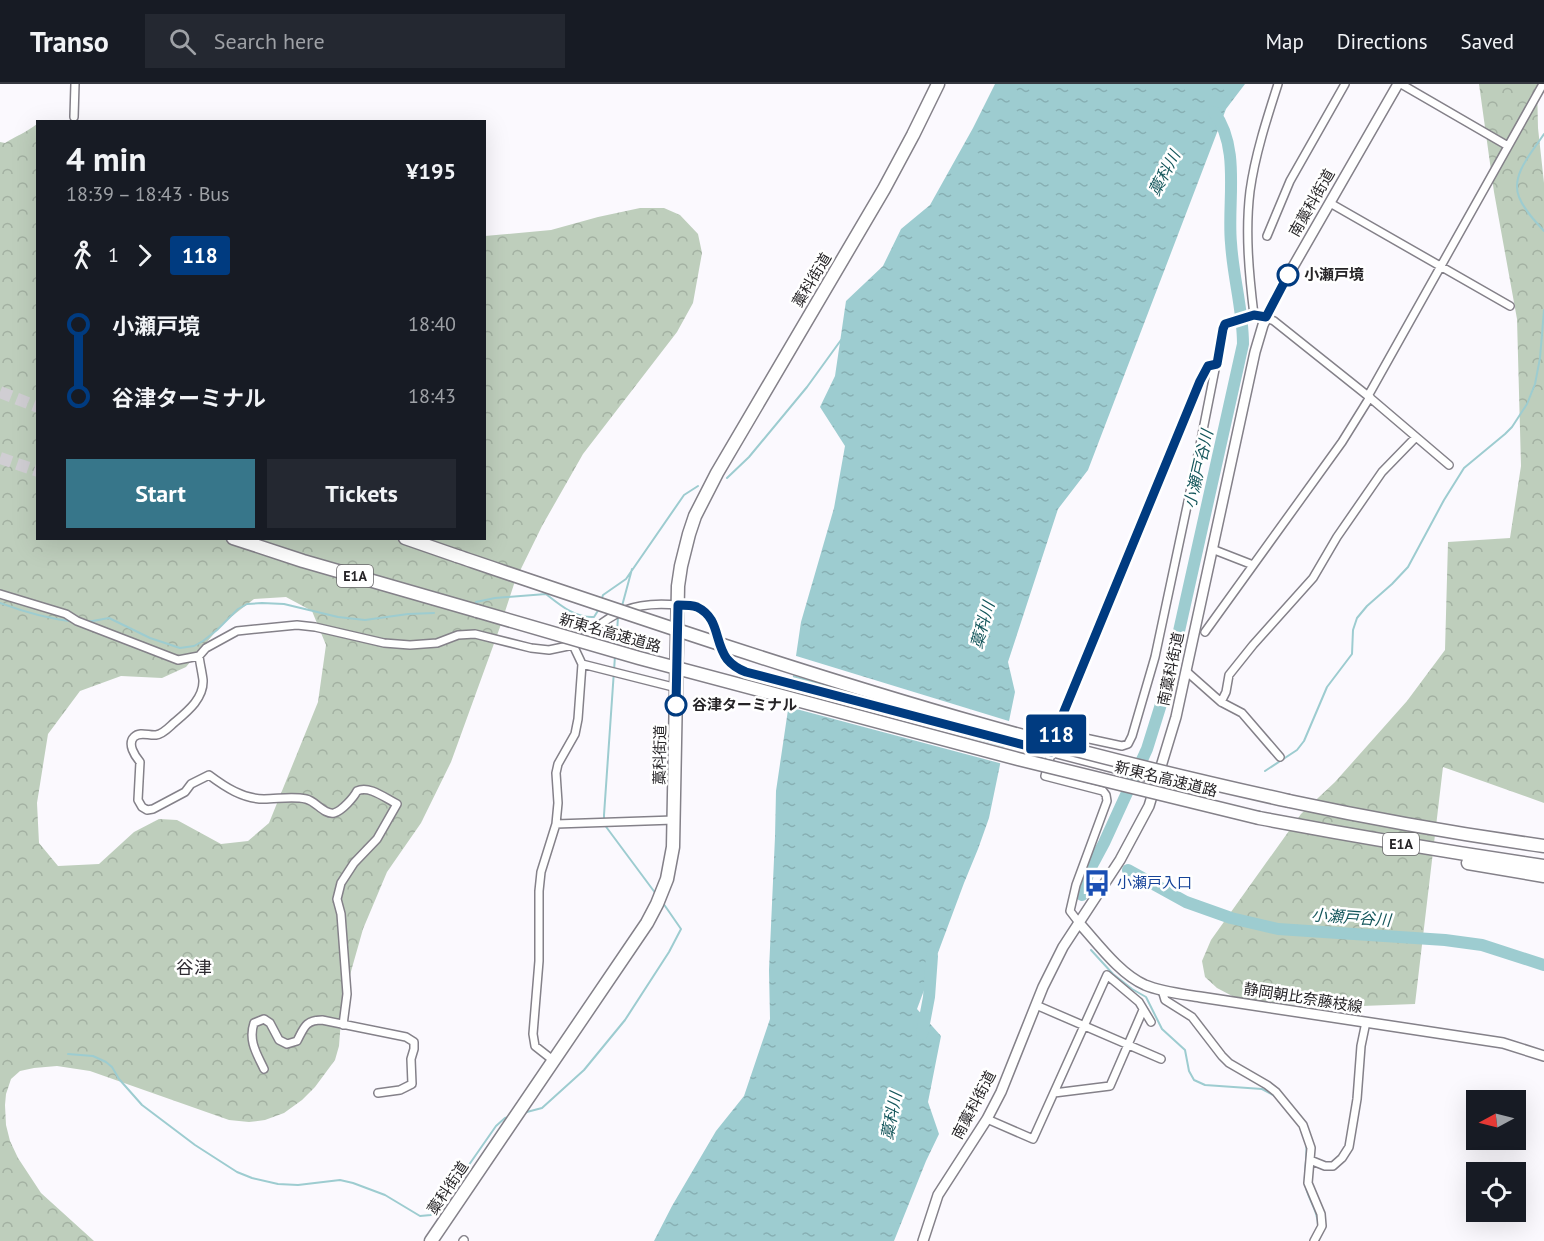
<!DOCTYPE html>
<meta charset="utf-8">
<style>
body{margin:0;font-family:"PT Sans","Noto Sans JP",sans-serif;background:#242831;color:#f1f3f6;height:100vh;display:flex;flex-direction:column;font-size:22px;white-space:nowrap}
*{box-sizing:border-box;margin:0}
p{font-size:20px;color:#9ea1a6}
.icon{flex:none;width:33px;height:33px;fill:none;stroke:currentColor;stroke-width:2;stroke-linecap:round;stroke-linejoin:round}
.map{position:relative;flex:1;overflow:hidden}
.side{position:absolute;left:36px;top:36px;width:450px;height:420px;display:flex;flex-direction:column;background:#171b24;border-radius:0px;box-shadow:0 6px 24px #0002}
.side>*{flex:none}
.badge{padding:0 12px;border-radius:4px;font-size:21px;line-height:39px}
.needle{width:39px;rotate:263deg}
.buttons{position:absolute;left:1466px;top:1006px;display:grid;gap:12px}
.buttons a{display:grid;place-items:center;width:60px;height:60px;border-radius:0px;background:#171b24;box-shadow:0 6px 24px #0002;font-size:30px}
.map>.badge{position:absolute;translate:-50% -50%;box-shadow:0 0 0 3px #fff}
.legs{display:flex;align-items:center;gap:9px;height:66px;padding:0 30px;font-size:20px}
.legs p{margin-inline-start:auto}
.head{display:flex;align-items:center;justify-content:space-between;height:102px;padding:0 30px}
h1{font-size:33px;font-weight:700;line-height:45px}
.action{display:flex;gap:12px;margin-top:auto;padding:12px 30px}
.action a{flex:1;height:69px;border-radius:0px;background:#37768a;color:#fff;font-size:24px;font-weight:700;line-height:69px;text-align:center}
.action a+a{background:#242831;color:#f1f3f6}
ul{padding:0 30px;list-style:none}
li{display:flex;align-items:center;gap:21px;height:72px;font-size:22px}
li i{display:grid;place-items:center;width:9px;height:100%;margin:0 8px;background:currentColor}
li i::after{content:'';width:15px;height:15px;margin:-8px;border:4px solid;border-radius:50%;background:#171b24}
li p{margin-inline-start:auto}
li:first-child i{background:linear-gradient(#0000 50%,currentColor 0)}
li:last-child i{background:linear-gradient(currentColor 50%,#0000 0)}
header{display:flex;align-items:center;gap:36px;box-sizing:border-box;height:84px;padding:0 30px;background:#171b24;border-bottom:2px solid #363941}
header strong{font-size:28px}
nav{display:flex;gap:33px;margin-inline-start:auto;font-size:21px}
.search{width:420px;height:54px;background:#242831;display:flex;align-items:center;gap:15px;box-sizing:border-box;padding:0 21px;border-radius:0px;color:#9ea1a6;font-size:22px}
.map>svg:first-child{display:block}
</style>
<header>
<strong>Transo</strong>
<div class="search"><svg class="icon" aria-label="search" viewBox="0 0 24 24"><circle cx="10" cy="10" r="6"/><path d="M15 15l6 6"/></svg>Search here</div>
<nav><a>Map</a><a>Directions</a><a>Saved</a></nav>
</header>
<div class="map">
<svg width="1544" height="1157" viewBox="0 0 1544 1157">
<defs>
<pattern id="forest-crowns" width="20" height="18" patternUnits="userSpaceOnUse" patternTransform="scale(1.5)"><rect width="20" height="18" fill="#becebc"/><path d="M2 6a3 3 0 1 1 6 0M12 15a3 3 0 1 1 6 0" fill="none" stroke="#a3b1a2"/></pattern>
<pattern id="water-ripples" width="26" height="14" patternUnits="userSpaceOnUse" patternTransform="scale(1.5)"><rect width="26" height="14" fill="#9dccd0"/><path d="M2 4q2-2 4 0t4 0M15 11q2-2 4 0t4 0" fill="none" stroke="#87afb3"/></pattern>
</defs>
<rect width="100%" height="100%" fill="#fbf9fe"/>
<path fill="url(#forest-crowns)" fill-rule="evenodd" d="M1479,0H1537L1538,44L1544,99V719L1443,683L1415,920L1335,923L1253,918L1236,914L1217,904L1205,893L1202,877L1211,856L1301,730L1335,698L1407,617L1445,566L1448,458L1510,454L1521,382L1517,235L1494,108Z
M37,40L38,454H484L485,152L551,146L598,133L640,124H664L680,131L698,150L702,169L693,219L677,248L583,370L542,442L515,497L500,543L451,678L421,739L387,788L363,845L348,898L341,936L339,962L335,976L315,1003L302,1016L284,1029L265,1036L249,1038L229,1036L90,987L57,982L34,984L20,987L11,995L6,1010L5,1021L6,1041L10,1057L18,1074L41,1109L94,1157H0V58L5,59C16,52 27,48 37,40ZM286,513L312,527L326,561L318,618L269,739L248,757L221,760L177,736L159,735L134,748L99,780L58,782L39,759L37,719L48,650L80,607L121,592L162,594L186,583L222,540L254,515Z"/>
<path fill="url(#water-ripples)" d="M995,0H1245L1226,25L1088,386L1058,425L1008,578L1015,608L989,734L978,765L964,799L917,925L941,952L928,1018L939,1050L926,1077L894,1157H654L672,1122L716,1047L744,1012L770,935L769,886L775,753L776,707L801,538L834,424L845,362L820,323L835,292L846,217L883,182L901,145L930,121L973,44Z"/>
<path fill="#fbf9fe" d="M793,571L1012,638L1008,656L790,590Z
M788,603L1007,664L1003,680L785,622Z"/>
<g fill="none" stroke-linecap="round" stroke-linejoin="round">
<path stroke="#9dccd0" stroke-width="2" d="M1544,50C1533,67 1510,91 1519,113C1524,126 1535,137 1544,147
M727,394L749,373L807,303L841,256
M601,517L603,511L626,495L684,411L698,402
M476,518L495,514L546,510C560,521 575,534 594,533L599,525
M0,519C24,528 50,535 75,538
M622,522L632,485
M87,538L109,534L150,554L180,564L194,562L203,557L217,546L238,525L247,520L262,519L284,520L338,533L365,536L408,530L434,529
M616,563L618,533
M615,572L604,731V740L656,810
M1265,687L1297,666L1304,657L1327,603L1352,570L1353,546L1357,534L1367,522L1392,500L1408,483L1444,416L1464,384L1505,350L1512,343L1527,320L1535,300L1540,274L1544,226
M1091,866L1113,890L1132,905L1146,913L1162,945L1185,966L1189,987L1194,996L1205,1001L1262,1005L1275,1012
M68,970L93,972L106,978L112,983L119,995L142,1021L195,1061L237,1088L252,1094L278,1100L298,1101L340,1096L353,1099L385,1111L420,1132L431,1131L441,1121L496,1042L505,1034L509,1033
M523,1029L542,1024L584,986L625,936L669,868L681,845L663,819
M1306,1059C1308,1072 1304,1085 1305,1098C1306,1114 1319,1126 1318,1144"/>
<path stroke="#9dccd0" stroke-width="12" d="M1128,786L1186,818L1231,834L1278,845L1445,856L1482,861L1544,881
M1082,811L1089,787L1104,759L1147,665L1167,601L1243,260C1243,226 1233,193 1231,159C1227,118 1241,64 1214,28
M922,950L929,913L932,872"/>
<path stroke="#d0ced3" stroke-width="12" stroke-dasharray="12 6" stroke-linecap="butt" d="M0,308L38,323
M0,374L38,387"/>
<defs>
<path id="street" d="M1401,0L1508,62
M74,33L75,0
M1330,119L1510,222
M1267,152L1290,97L1345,0
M1254,231C1249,190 1245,148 1250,107C1255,71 1267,34 1278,0
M1217,280L1208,282L1200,297L1057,648L1122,662L1128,660L1132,652L1155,573L1200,361L1223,245L1225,240C1242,232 1256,228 1274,237L1368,312L1449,381
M1368,312L1543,0
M1212,465L1253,481
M0,510L66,530L77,537L178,576L199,572L206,564L237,547L297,541L315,543L384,559L410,561L437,559L458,551L475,550L531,564L549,566L573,561
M1205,548L1342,358L1370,313
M199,572C200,580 202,588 203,596C204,614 188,627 175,638C170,642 164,650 156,651C149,652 140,647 134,653C127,660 135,672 140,678L138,716L142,723L147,726L153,725L185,708L191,700L209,691C225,703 243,715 264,715C278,715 292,712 306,715C316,717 324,731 334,729C342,727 354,713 357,707C369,701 385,714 397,720L377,755L354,779L341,799L337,815L341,830L347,910L343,941
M582,580L677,604
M1186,587L1221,618L1242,629L1280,673
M1221,618L1226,608L1229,591L1253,561L1313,494L1337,453L1382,388L1416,353
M1057,648L1045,692L1103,707L1106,711L1107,717L1076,801L1070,827L1080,840
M556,740L674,736
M1162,906L1165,916L1192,933L1222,972L1229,979L1267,1001L1276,1008L1303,1041L1311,1064L1308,1099L1321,1130L1322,1142L1314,1157
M1036,921L1161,975
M554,977L535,962L533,950L539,877V807L541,788L556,740L558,719L556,689L558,680L575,650L578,635L582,580L573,561C612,531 627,516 678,521
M264,985C257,970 248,957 254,939L264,935L270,939L279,956L287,960L297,957C304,944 305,936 322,936L406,953L414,958V965L411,975L412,1000L400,1006L378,1009
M1054,1009L1110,1002L1143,926
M987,1035L1033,1055L1107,891L1139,918L1151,938
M1310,1076L1325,1082H1333L1342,1074L1349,1063L1357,1015L1361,962L1366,938
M463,1157L464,1156"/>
<path id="secondary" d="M678,521C684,521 692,521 697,523C720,534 714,558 727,575C732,581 738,585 746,588L1157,695
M1080,840C1098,860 1120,890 1145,901C1162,908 1182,910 1200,913L1503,959L1544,972
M923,1157L938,1111L987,1035L1001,1008L1043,903L1063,863L1120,776L1149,722L1176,633L1255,268L1263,241L1278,209L1398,0"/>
<path id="highway" d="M233,454L303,477L477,527
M405,454L457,472
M1289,717C1373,735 1458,750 1544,762
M1259,734C1354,752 1449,768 1544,782
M1468,779L1544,792
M431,1157L647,839L657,820L667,795L673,763L678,502L681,482L689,450L695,432L717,389L884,105L913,51L938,0"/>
</defs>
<use href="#street" stroke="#848189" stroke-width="10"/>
<use href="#secondary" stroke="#848189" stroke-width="12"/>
<use href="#highway" stroke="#848189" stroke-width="15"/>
<use href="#street" stroke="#fff" stroke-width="7"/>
<use href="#secondary" stroke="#fff" stroke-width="9"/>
<use href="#highway" stroke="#fff" stroke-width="12"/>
<defs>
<path id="highway-bridge" d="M457,472C631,531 804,590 980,640C1082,669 1185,694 1289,717
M477,527L639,574L1018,675L1259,734"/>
</defs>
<use href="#highway-bridge" stroke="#848189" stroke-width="15" stroke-linecap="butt"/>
<use href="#highway-bridge" stroke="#fff" stroke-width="12"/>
</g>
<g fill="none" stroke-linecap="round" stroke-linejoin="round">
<defs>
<path id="line-1" d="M676,621L678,521C684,521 692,521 697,523C720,534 714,558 727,575C732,581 738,585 746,588L1051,668L1058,642L1200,297L1208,282L1217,280L1223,245L1225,240L1254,231L1266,233L1288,191"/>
</defs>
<use href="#line-1" stroke="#fff" stroke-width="14"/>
<use href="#line-1" stroke="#003b80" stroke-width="9"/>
</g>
<defs>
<symbol id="bus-bare" viewBox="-9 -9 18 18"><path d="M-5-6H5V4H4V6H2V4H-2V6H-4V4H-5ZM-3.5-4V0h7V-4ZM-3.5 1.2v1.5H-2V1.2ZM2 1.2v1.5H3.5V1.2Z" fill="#1a4fb4" stroke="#fff" stroke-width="2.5" paint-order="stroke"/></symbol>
</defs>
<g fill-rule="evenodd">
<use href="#bus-bare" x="1078" y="780" width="38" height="38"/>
</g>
<g fill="#fff" stroke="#003b80" stroke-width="3">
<circle cx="1288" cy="191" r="10"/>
<circle cx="676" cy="621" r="10"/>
</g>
<g text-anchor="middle" stroke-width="5" stroke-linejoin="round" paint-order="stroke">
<g fill="#fff" stroke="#676668" stroke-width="1.5">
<rect x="337" y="481" width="36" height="22" rx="4.5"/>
<rect x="1383" y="749" width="36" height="22" rx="4.5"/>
</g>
<g font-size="14" font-weight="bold" fill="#262427">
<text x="355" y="497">E1A</text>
<text x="1401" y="765">E1A</text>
</g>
<g font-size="15" fill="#262427" stroke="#fff">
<text transform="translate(1312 119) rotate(-60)" y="5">南藁科街道</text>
<text transform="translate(812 196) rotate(-59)" y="5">藁科街道</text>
<text transform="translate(610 549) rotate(16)" y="5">新東名高速道路</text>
<text transform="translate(1171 585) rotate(-78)" y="5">南藁科街道</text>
<text transform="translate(660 671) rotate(-89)" y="5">藁科街道</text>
<text transform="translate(1166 695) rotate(14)" y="5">新東名高速道路</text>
<text transform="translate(1303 914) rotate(9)" y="5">静岡朝比奈藤枝線</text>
<text transform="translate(974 1021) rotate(-62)" y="5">南藁科街道</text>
<text transform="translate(448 1104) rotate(-56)" y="5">藁科街道</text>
</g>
<g font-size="15" font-weight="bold" fill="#262427" stroke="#fff" text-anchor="start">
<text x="1304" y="196">小瀬戸境</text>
<text x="692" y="626">谷津ターミナル</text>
</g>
<g font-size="15" fill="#164399" stroke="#fff" text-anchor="start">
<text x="1117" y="804">小瀬戸入口</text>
</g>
<g font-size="16" font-style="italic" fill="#15575c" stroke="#fff">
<text transform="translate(1164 89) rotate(-62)" y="6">藁科川</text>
<text transform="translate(1198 385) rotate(-77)" y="6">小瀬戸谷川</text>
<text transform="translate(982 541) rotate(-74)" y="6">藁科川</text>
<text transform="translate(1351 833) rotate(4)" y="6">小瀬戸谷川</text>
<text transform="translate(891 1032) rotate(-79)" y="6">藁科川</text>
</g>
<g font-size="18" fill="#2f2c33" stroke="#fff">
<text x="194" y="890">谷津</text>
</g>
</g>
</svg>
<div class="buttons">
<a><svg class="needle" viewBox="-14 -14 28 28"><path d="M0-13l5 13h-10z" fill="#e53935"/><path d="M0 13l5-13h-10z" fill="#9ea1a6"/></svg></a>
<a><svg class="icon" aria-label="locate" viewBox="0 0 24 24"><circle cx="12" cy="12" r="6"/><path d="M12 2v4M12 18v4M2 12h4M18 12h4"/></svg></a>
</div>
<b class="badge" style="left:1056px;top:650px;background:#003b80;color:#fff">118</b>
<section class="side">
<div class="head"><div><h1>4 min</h1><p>18:39 – 18:43 · Bus</p></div><b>¥195</b></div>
<div class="legs"><svg class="icon" aria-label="walk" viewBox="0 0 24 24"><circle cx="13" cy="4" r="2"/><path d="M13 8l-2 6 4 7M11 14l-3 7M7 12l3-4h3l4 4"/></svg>1<svg class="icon" aria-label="forward" viewBox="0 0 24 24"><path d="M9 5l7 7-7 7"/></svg><b class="badge" style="background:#003b80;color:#fff">118</b></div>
<ul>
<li><i style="color:#003b80"></i><b>小瀬戸境</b><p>18:40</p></li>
<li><i style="color:#003b80"></i><b>谷津ターミナル</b><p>18:43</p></li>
</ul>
<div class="action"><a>Start</a><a>Tickets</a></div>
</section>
</div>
